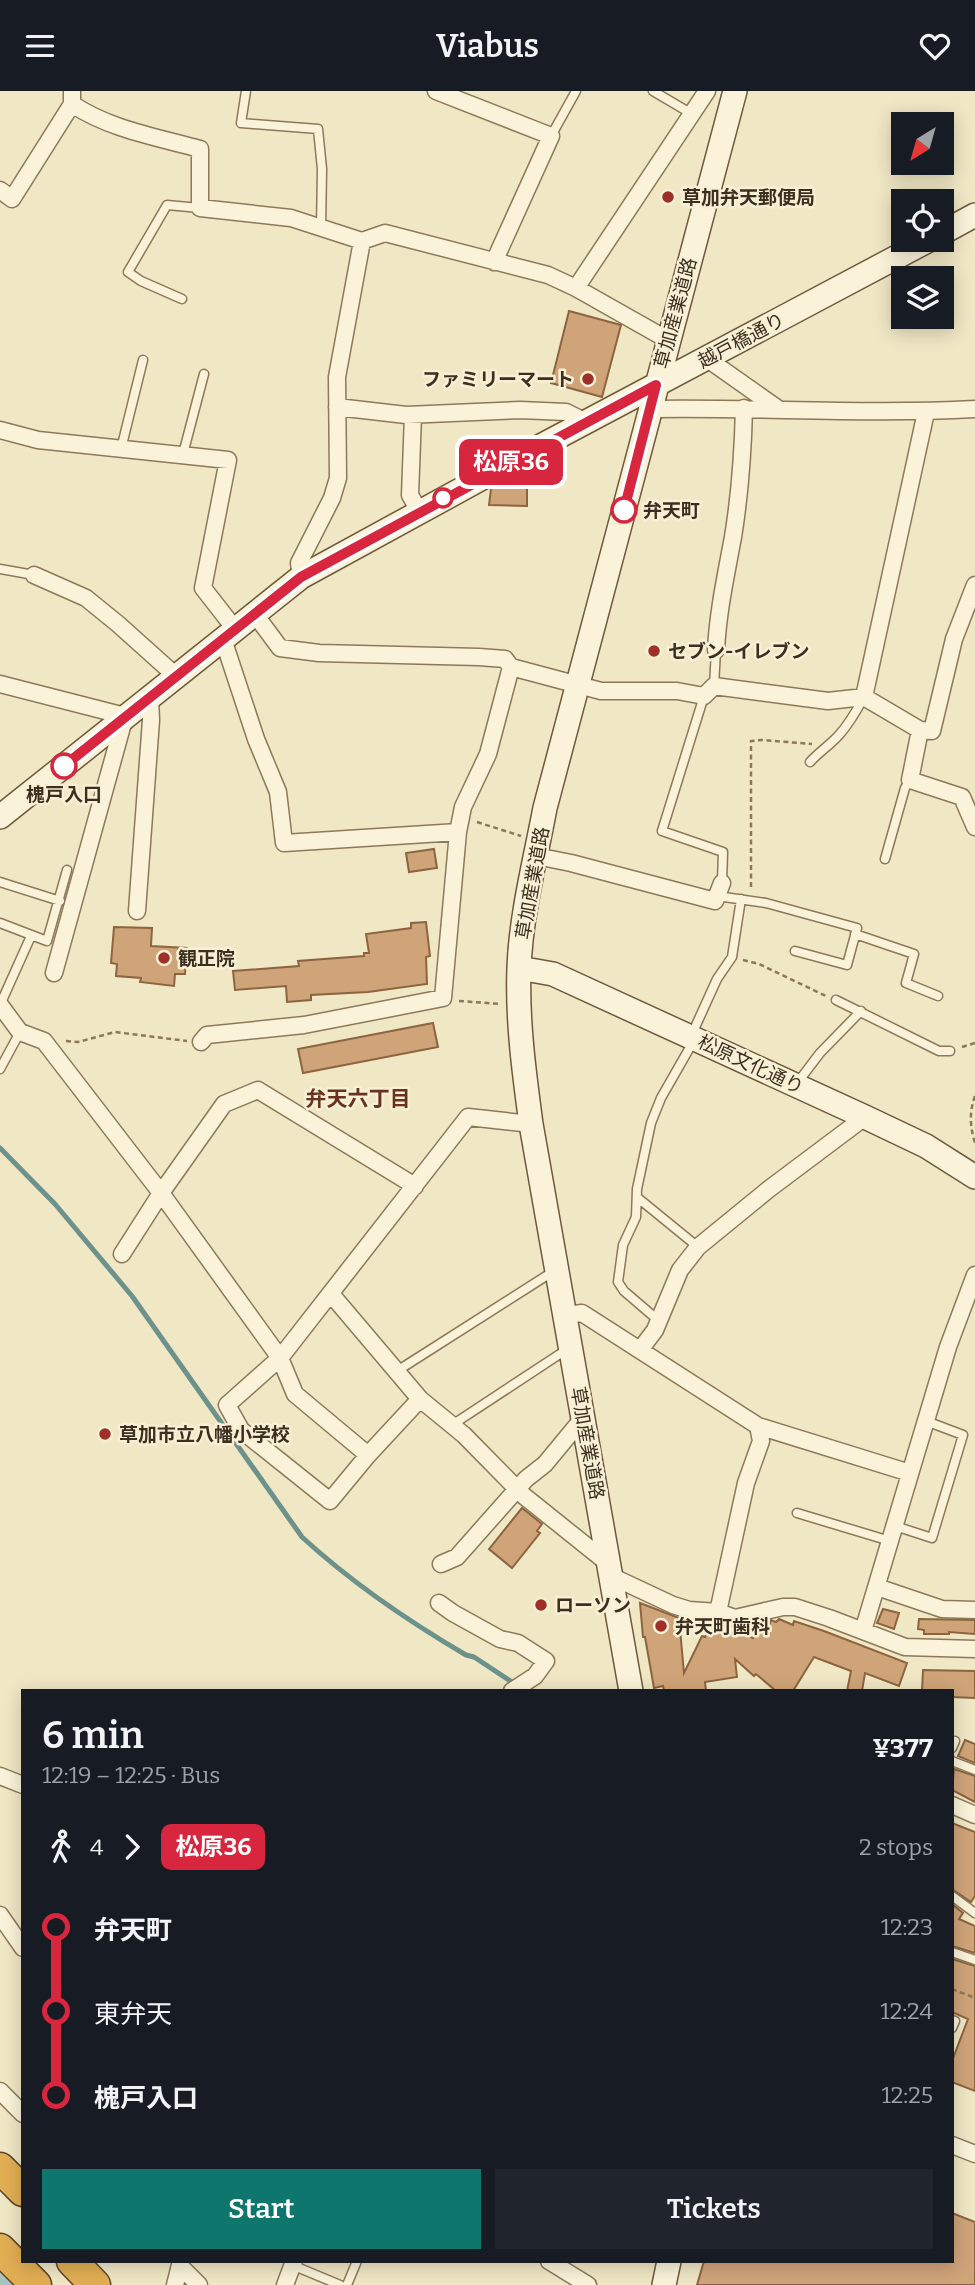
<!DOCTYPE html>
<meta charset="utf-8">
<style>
body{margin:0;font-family:Bitter,"Noto Sans JP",serif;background:#20242c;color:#f1f3f6;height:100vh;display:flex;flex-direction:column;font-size:26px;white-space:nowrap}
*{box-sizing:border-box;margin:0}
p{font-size:23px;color:#9ea1a6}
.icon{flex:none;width:38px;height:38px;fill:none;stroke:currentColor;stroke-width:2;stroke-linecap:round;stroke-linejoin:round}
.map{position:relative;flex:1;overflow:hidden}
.sheet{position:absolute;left:21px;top:1598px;width:933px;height:574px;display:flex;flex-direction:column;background:#171b24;border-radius:0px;box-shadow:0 4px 18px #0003}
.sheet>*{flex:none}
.badge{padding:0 14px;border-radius:10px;font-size:24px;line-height:46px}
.needle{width:46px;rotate:217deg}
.tools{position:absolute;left:891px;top:21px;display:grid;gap:14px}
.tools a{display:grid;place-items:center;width:63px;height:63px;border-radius:0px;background:#171b24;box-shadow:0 4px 18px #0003;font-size:35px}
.map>.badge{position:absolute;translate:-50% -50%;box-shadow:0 0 0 4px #fff}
.legs{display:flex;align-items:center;gap:10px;height:77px;padding:0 21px;font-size:23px}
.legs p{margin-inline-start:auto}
.head{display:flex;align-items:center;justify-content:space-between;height:119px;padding:0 21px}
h1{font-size:38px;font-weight:600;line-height:52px}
.button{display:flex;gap:14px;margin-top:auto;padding:14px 21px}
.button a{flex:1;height:80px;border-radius:0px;background:#0f766e;color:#fff;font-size:28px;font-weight:600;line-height:80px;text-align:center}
.button a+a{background:#20242c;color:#f1f3f6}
ul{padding:0 21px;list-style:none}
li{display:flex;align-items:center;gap:24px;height:84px;font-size:26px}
li i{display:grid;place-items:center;width:10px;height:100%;margin:0 9px;background:currentColor}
li i::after{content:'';width:18px;height:18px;margin:-9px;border:5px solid;border-radius:50%;background:#171b24}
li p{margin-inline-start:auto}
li:first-child i{background:linear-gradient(#0000 50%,currentColor 0)}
li:last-child i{background:linear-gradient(currentColor 50%,#0000 0)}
header{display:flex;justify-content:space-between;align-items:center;height:91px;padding:0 21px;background:#171b24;font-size:32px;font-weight:600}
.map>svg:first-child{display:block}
</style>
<header><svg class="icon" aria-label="menu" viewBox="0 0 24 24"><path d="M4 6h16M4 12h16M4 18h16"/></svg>Viabus<svg class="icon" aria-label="heart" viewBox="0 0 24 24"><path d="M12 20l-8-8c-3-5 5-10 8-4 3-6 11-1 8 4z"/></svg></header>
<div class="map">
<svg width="975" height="2194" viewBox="0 0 975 2194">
<rect width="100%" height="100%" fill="#f0e7c5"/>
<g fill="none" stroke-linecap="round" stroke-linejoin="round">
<path stroke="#6d928c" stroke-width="5" d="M0,1057L55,1113L132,1205L302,1446C352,1492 408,1530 466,1564L474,1566L515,1593"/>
<path stroke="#a7c3bd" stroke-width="18" d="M0,2183L11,2194"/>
</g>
<path fill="#d0a479" stroke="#8c643f" stroke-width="2" d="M569,220L621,234L602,306L551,292Z
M498,394L527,395V415L489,414L491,398Z
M434,758L437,777L409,781L406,762Z
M426,831L430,865L426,866L427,893L368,901L311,904V909L287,911L286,895L235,899L233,880L299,875L298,870L364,865V862H369L366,843L411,837V832Z
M114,836L152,837L151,855L187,857L185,883H175L174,895L140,891L141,887L116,885L117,873L111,872Z
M433,932L438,956L303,982L298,958Z
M522,1417L542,1433L537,1440L540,1442L512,1477L489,1458Z
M640,1512L679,1527L684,1582L702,1545L705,1546L708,1541L712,1542L715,1535L737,1545L739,1541L753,1547L760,1532L765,1534L766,1531L770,1532L771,1529L776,1531L779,1528L793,1534L794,1530L824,1540L907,1572L899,1595L865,1582L862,1600H847L851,1580L814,1566L793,1600H776L756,1583L754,1585L735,1568L737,1586L705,1591L706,1600H664L663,1595L654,1597L645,1546H643Z
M883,1518L899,1522L894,1538L877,1532Z
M919,1528L975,1529V1543L949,1541V1543H924V1539L918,1538Z
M923,1579L975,1580V1607L952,1606V1600H922Z
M965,1649L975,1653V1672L958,1665Z
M954,1678L975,1685V1711L952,1699Z
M952,1732L975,1741V1805L971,1811L952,1798Z
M952,1813L963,1822L959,1828L975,1835V1862L952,1855Z
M952,1868L975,1875V2000L952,1991V1970L968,1928L952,1921Z
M952,2122L975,2131V2194H697L704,2170H952Z"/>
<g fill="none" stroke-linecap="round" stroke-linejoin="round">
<defs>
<path id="lane" d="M246,0L241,32L318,38L322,78L321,138
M653,0L692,23
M551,45L576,0
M182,208L141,190L128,181L167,114L200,117
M121,358L143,269
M183,363L204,283
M0,478L34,484
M714,595L716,559
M704,605L662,740L723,761L722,792
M810,671C819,661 830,654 839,644C849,633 857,619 864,606
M885,768L905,697L910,689
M0,791L60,810
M717,805L766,812L857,837L847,874L795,860
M0,832L47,850L67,779
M855,843L914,863L906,892L938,905
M836,909L939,960H950
M0,914L31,845
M692,943L717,888L732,866L741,808
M0,978L20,941
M798,991L820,962L861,920
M638,1107L698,1156
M659,1230L624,1200L618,1191L623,1154L636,1126L637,1098L651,1032L661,1007L693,951
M397,1280L554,1180
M452,1334L569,1257
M797,1422L890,1450
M895,1435L932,1447L963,1344L926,1330
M952,1657L955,1650
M952,1670L975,1679
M952,1805L975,1822
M952,1861L975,1869
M952,1929L955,1930L952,1937
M292,2174L340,2194
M347,2194L357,2170"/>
<path id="street" d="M436,0L551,45L494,171
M72,13C109,38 156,46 200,58V117L291,127L362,150L385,142L548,184L576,197L668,249
M0,99L12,108L72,13V0
M576,197L707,0
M706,267L777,317
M337,316L406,324L520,319L566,321L586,331
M649,318C758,316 866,324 975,318
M926,321L864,606L920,639L910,689L962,706L975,736
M413,324L410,404L419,420
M0,339L38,349L228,369L203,497L235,538
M34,484L86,507L118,533L176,585
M301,486L299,472L332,407L338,387L337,286L362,150
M223,548L256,648L278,701L284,752L458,741
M716,559C718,520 726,484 733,446C740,403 743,360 744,317
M511,576L601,600H677L704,605L714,595L828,610L864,606
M0,593L125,625L54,882
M920,639L932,640L954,548L975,494
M536,765L571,772L715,810L722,792
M137,820L151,629L150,606
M0,914L20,941L44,950L161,1102L280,1267L295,1303L368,1364
M201,951L207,944L304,934L443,907L458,741L463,716L488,663L511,576L505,568L479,566L319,562L280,557L254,522
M122,1163L161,1102L224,1013L258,999L415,1095
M331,1203L420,1308L464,1344L524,1405L609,1473
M565,1224L582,1222L758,1335L910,1382
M640,1259L655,1239L680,1179L698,1156L769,1098L865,1026
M420,1308L368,1364L330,1410L241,1339L227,1314L280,1267L468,1026L531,1033
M441,1473L457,1466L526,1388L545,1373L583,1327
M611,1485L673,1514L689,1519L718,1521L735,1527L783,1516H795L829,1527L905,1556L975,1558
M877,1496L942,1518L975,1519
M439,1512L453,1522L500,1548L518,1552L546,1570L535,1585L512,1600
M718,1521L746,1392L761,1350L758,1335
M863,1540L948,1256L975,1184
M0,1685L23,1694
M952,1714L975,1724
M0,1824L23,1857
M0,2000L23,2023
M952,2054L975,2063
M549,2170L588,2194
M181,2176L199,2194
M175,2194L181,2170
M285,2194L294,2170"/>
<path id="secondary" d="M942,142L975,124
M0,726L301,486L537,357L929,149
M519,877L553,883L865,1026L926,1055L975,1086
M631,1600L531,1033C524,981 517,929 519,877C521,823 535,770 545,717L735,0
M664,2194L669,2170"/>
<path id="highway" d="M0,2077L23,2100
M0,2158L36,2194
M72,2170L95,2194"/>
</defs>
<use href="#lane" stroke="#8c795a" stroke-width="11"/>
<use href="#street" stroke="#8c795a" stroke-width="19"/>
<use href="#secondary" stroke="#6e593d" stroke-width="26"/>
<use href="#highway" stroke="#5a462e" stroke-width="33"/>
<path stroke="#8c795a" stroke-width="2.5" stroke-dasharray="5 3.5" stroke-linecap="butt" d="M477,731L521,745
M751,796V650L762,649L812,653
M743,869L759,873L826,905
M459,910L501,913
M66,950L78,951L115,941L187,950
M962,956L975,952
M975,1005C969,1021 970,1036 975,1052
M952,1898L975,1907"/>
<use href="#lane" stroke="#faf3d9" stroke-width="8"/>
<use href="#street" stroke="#faf3d9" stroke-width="16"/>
<use href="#secondary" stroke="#faf3d9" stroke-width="23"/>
<use href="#highway" stroke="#e2ae53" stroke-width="30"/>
</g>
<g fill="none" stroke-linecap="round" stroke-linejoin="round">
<defs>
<path id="line-1" d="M64,675L301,486L656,294L624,419"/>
</defs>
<use href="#line-1" stroke="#fff" stroke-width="16"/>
<use href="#line-1" stroke="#d7263d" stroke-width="10"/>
</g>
<g fill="#9e3027" stroke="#f7f0d5" stroke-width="2.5">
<circle cx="668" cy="106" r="7"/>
<circle cx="588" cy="288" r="7"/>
<circle cx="654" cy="560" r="7"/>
<circle cx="164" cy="867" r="7"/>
<circle cx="105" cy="1343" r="7"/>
<circle cx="541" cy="1514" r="7"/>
<circle cx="661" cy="1535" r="7"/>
</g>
<g fill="#fff" stroke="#d7263d" stroke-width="3.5">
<circle cx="443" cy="407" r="9"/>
<circle cx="624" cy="419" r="12"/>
<circle cx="64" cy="675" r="12"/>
</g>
<g text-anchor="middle" stroke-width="5" stroke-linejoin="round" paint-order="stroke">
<g font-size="19" font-weight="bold" fill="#3c2f1f" stroke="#f7f0d5" text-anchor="start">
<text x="682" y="113">草加弁天郵便局</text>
<text x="574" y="295" text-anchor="end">ファミリーマート</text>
<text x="668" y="567">セブン-イレブン</text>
<text x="178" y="874">観正院</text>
<text x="119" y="1350">草加市立八幡小学校</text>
<text x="555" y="1521">ローソン</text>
<text x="675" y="1542">弁天町歯科</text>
</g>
<g font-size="19" fill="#3c2f1f" stroke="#f7f0d5">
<text transform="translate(675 222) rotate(-75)" y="7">草加産業道路</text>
<text transform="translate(741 249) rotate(-28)" y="7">越戸橋通り</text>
<text transform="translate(532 792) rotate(-80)" y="7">草加産業道路</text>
<text transform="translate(751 973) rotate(25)" y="7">松原文化通り</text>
<text transform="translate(588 1352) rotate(80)" y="7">草加産業道路</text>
</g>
<g font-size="19" font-weight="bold" fill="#3c2f1f" stroke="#f7f0d5" text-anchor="start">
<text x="643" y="426">弁天町</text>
<text x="64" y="710" text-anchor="middle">槐戸入口</text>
</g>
<g font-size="21" font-weight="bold" fill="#6a321c" stroke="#f7f0d5">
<text x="358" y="1015">弁天六丁目</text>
</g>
</g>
</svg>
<div class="tools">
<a><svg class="needle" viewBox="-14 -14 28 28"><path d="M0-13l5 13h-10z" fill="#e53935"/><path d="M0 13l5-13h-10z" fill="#9ea1a6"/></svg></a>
<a><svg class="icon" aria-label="locate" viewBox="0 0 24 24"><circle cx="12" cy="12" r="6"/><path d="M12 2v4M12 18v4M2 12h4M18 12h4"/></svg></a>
<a><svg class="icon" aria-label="layers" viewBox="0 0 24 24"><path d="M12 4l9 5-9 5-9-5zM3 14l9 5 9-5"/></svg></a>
</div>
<b class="badge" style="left:511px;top:371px;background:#d7263d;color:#fff">松原36</b>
<section class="sheet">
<div class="head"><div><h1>6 min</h1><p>12:19 – 12:25 · Bus</p></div><b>¥377</b></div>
<div class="legs"><svg class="icon" aria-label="walk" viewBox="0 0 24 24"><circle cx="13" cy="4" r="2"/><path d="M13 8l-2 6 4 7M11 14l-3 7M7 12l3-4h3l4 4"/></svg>4<svg class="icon" aria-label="forward" viewBox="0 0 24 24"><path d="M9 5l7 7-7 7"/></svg><b class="badge" style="background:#d7263d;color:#fff">松原36</b><p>2 stops</p></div>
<ul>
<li><i style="color:#d7263d"></i><b>弁天町</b><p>12:23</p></li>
<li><i style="color:#d7263d"></i><span>東弁天</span><p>12:24</p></li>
<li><i style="color:#d7263d"></i><b>槐戸入口</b><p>12:25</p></li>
</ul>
<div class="button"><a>Start</a><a>Tickets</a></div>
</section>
</div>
